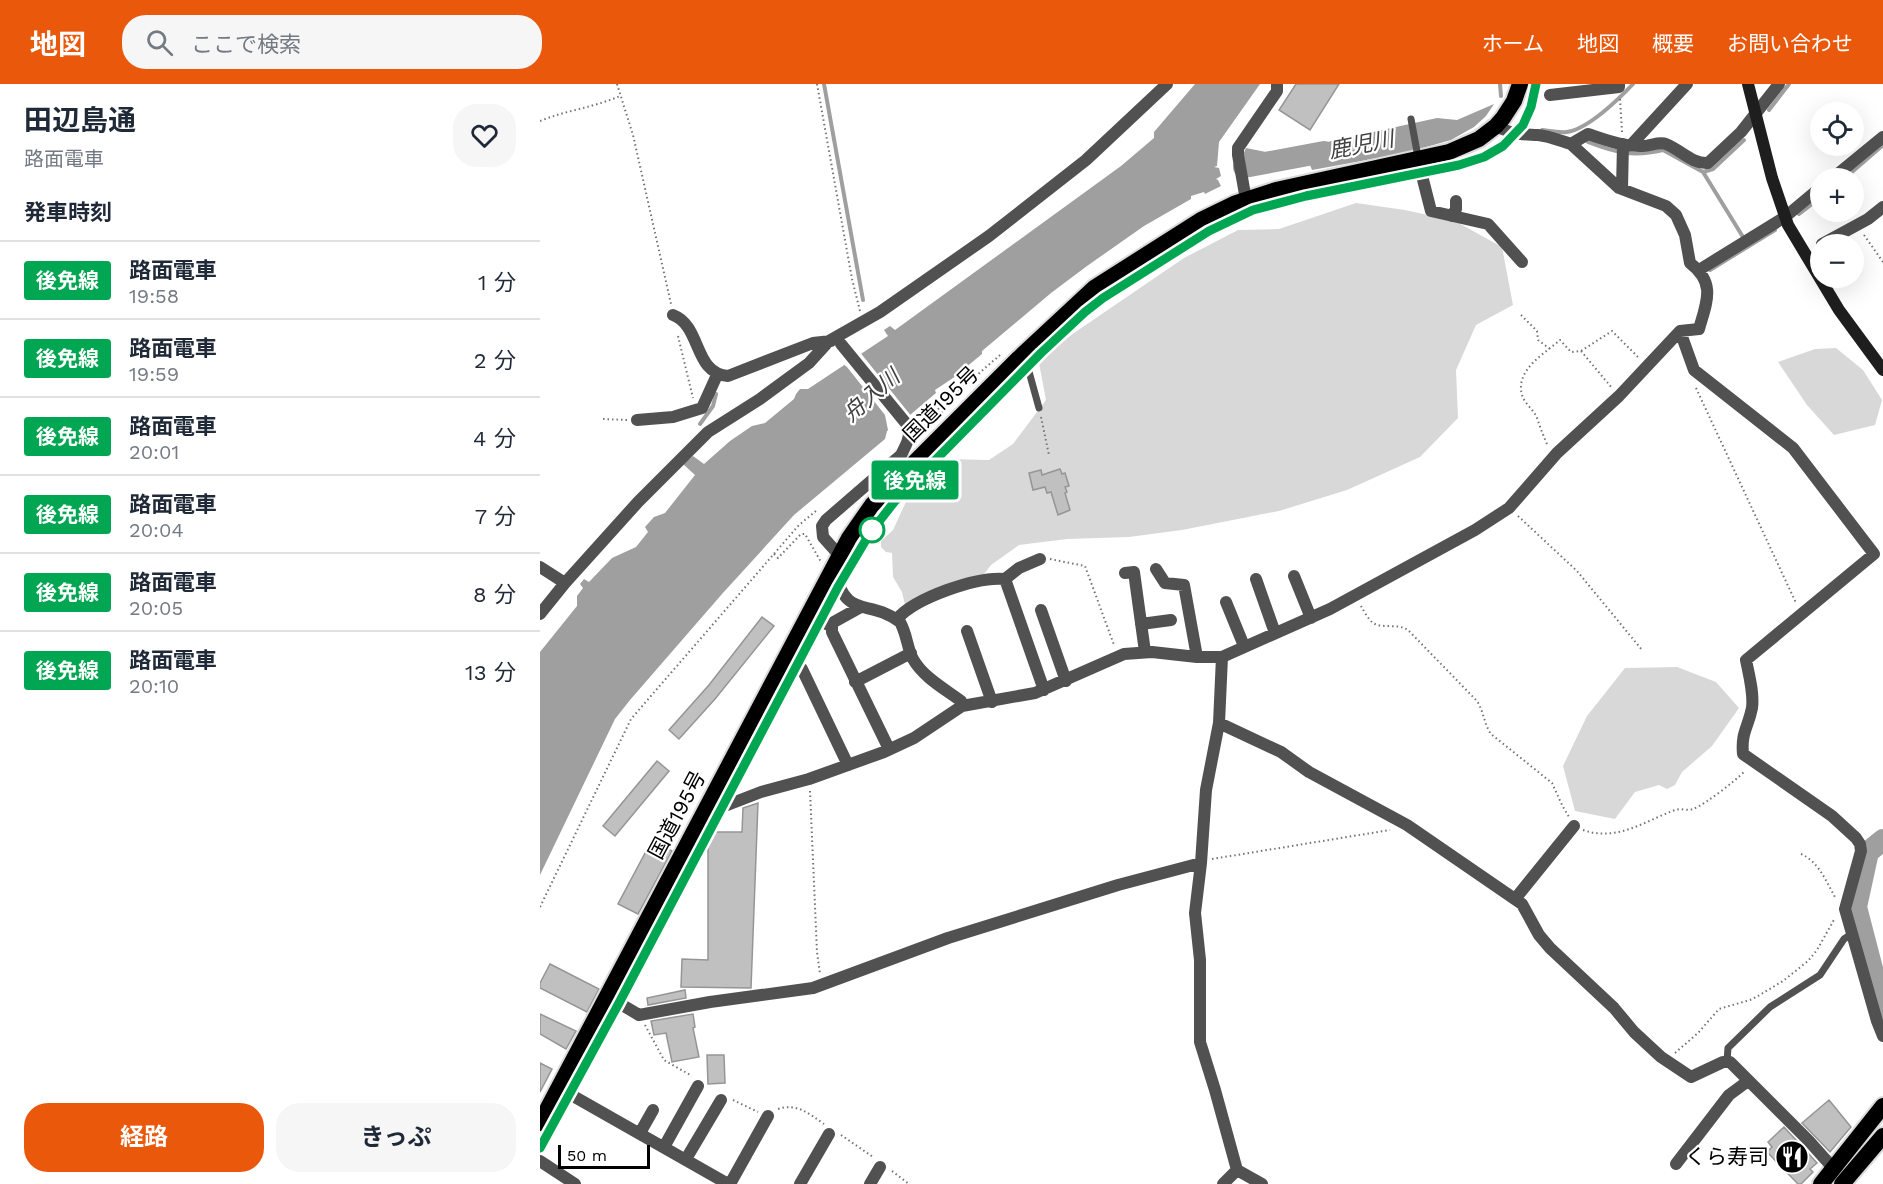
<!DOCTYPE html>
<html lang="ja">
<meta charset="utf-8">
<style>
body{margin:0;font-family:"Work Sans","Noto Sans JP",sans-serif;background:#f6f6f7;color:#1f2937;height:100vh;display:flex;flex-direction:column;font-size:22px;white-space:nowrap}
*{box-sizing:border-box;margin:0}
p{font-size:20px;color:#747a83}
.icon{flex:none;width:33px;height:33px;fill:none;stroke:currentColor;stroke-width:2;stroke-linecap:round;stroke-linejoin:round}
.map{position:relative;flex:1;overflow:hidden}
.side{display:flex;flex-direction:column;background:#fff;width:540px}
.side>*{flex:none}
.badge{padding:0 12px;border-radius:4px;font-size:21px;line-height:39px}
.tools{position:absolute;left:1270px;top:18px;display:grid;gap:12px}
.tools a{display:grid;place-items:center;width:54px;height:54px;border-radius:50%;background:#fff;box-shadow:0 6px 24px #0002;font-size:30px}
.scale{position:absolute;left:18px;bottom:15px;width:92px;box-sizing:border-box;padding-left:6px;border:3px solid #000;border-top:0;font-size:16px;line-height:21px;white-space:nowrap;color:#000;-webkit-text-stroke:4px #fff;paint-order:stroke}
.map>.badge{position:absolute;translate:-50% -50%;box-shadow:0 0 0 3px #fff}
h2{padding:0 24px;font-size:22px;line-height:54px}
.round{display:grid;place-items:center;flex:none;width:63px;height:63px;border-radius:24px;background:#f6f6f7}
.overview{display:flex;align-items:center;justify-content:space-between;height:102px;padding:0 24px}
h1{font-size:28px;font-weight:700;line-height:45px}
.button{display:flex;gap:12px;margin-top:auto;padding:12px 24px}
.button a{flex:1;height:69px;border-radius:24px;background:#ea580c;color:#fff;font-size:24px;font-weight:700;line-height:69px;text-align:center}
.button a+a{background:#f6f6f7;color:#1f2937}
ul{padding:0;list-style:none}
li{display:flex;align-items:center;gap:18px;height:78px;padding:0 24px;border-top:2px solid #e0e1e3}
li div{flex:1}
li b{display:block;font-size:22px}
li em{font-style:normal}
li .badge{min-width:66px;font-weight:700;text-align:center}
header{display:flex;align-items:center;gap:36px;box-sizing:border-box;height:84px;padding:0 30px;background:#ea580c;color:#fff}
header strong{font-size:28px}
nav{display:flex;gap:33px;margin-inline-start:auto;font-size:21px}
.search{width:420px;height:54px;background:#f6f6f7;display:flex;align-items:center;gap:15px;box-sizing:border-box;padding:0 21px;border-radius:24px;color:#747a83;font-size:22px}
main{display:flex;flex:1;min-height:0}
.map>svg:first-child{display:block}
</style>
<header>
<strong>地図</strong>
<div class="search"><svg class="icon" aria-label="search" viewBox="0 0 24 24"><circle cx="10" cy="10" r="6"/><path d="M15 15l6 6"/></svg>ここで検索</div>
<nav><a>ホーム</a><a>地図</a><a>概要</a><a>お問い合わせ</a></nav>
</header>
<main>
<section class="side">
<div class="overview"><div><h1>田辺島通</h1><p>路面電車</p></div><a class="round"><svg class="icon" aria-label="heart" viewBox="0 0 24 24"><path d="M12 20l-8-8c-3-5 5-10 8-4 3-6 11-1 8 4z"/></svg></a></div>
<h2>発車時刻</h2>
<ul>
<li><span class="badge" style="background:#00a651;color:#fff">後免線</span><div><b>路面電車</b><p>19:58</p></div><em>1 分</em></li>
<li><span class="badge" style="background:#00a651;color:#fff">後免線</span><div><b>路面電車</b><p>19:59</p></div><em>2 分</em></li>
<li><span class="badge" style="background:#00a651;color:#fff">後免線</span><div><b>路面電車</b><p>20:01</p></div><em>4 分</em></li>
<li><span class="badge" style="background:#00a651;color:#fff">後免線</span><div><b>路面電車</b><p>20:04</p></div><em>7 分</em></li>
<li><span class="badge" style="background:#00a651;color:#fff">後免線</span><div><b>路面電車</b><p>20:05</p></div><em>8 分</em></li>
<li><span class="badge" style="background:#00a651;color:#fff">後免線</span><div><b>路面電車</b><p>20:10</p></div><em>13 分</em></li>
</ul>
<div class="button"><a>経路</a><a>きっぷ</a></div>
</section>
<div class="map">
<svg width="1343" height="1100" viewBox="0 0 1343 1100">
<rect width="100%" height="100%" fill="#fff"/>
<path fill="#d8d8d8" d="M816,119L865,126L915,137L962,163L973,221L936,241L916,286L918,334L880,373L807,406L739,427L642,446L589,453L527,455L479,461L451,481L441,494L365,521L362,508L353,493L352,469L346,468L341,463V457L353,446L370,409L398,380L405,375L449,376L473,360L506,316L499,279L531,251L644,174L698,146L739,145Z
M1296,264L1323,286L1342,316L1335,341L1294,351L1267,321L1238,278L1275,265Z
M1137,583L1176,598L1199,624L1172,662L1142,688L1135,701L1127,705L1119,701L1095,708L1075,735L1035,727L1023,682L1047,632L1085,584Z"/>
<path fill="#9f9f9f" d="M655,0H720L679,58L677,82L674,83L679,84L681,92L676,95L678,96L681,102L665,110L664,108L651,112V115L604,142L547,182L511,209L442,267V270L413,294L395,306L396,309L370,331L347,347L345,355L254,431L182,510L90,616L75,635L0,791V568L37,522V512L43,504L40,500L44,495L49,498L72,474L96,463L108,448L105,443L114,433L125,429L155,391L143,380L153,372L164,380L190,357L212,342L225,339L254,315L256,310L260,305H268L348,252L344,246L350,242L355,246L581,82L614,54V48Z
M954,20L946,32L934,43L911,56L865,69L772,86L766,71L719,79L721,90L705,88L702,73L706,64L726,68L746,67L897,34L917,36Z"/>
<path fill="#fff" d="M319,267L372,333L350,349L349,351L345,331L307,283L301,278Z"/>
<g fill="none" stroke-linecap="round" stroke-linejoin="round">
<path stroke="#9f9f9f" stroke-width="4" d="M284,0L323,216
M960,0L961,12
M1229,26L1249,0
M1002,46C1010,47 1019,49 1027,48C1048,45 1079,15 1093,0
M1048,58C1076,69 1094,73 1123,66L1163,88L1173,85L1204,56
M1163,88L1203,153
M1305,94L1343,61
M1259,130L1281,113
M1170,186L1235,146
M160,340L173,322L176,310"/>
<path stroke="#9f9f9f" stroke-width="22" d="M704,83L784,68
M1343,756L1328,768L1316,823L1343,927"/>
</g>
<path fill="#c0c0c0" stroke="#959595" stroke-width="1.5" d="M756,0H799L770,46L739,26Z
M520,385L522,390L525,389L529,402L525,403L527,408L525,409L530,426L518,431L511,408L507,409L505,403L493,406L489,389L501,386L502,391Z
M222,533L234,542L175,615L139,655L129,646L169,601Z
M117,677L129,687L75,752L63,742Z
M218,719L211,904L141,903L142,875L168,876V764L174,748H202L203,724Z
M112,756L132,767L98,830L78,820Z
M10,880L59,905L47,928L0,904V899Z
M145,906L146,914L108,921L107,914Z
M0,930L36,947L26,965L0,950Z
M153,930L155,943L153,944L159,973L132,978L126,949L114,951L111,937Z
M167,971H184L185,999L168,1000Z
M0,979L12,985L0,1008Z
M1289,1016L1311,1043L1290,1068L1262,1039Z
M1244,1043L1277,1079L1270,1085L1273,1088L1261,1100H1258L1227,1068L1232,1063L1228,1058Z"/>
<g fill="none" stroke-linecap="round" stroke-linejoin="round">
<defs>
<path id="trunk" d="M0,1039L309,454L332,421L479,274L554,204L661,136L696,119L736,106L909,68L939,55L956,42L963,34L974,17L980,0
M1281,1100L1343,1022
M1302,1100L1343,1052"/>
</defs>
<use href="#trunk" stroke="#dbdbdb" stroke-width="20"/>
<path stroke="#737373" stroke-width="2" stroke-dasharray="1.5 3" stroke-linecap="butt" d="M77,0L93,51L131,220
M277,0L312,195L320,227
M1080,15L1082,48
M0,37C27,26 52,24 80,12
M1324,151L1343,178
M981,231L997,247L998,256L1010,265
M138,252L153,314
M1041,267L1072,304
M1156,304L1256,519
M501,333L509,371
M63,335L87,336
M381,340L460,271
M380,345L404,327
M1007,360C1003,351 1000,343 997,334C994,326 984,319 982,311C975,286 1004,270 1020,256L1031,268L1041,267L1072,247L1099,274
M978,432L1037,487L1102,566
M234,470L238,474L261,450H265L281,478
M510,475L545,482L574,561
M821,522C824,527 828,535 833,539C843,545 857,539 868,546L937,617C944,628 944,640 951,650L1012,699L1022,721L1029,733
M270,707L277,868L280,890
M1043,746C1077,758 1105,737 1135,726C1141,724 1147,727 1153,725C1166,720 1195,697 1205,687
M1261,770C1278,777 1286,797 1295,813
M672,775L850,746
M0,823L91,635L259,441L277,426
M105,941L124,976L152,992
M1135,969L1158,949L1179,925L1210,916L1218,912L1243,897L1268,877L1277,866L1295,834
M193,1016L218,1028
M238,1025C257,1019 268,1029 284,1040
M301,1051L333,1073
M352,1087L369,1100"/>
<path stroke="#515151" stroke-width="7" d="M871,35L878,73
M479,274L488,284L499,324
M1187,977L1188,964L1230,923L1280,891L1304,855L1313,849"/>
<path stroke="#515151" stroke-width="12" d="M1010,11L1079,3V0
M956,42C974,51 979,50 998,51C1009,52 1021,57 1031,60L1048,50C1066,56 1084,63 1103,62C1111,62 1119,57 1126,60C1141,66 1152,80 1168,79L1201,48L1239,0
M1031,60L1079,104L1126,122L1136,131L1145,151L1150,179C1176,199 1167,217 1159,245L1140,247L1154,286L1253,364L1334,470L1206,576C1209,591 1214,609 1212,624C1208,644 1201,648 1203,670L1292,732L1316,754L1320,760L1321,767L1305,825L1337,937L1343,952
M1091,61L1147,0
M878,76L891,127L948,140L982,178
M1293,94L1343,53
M1082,105L1083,60
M706,116L698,71V64L737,7V0
M912,132L916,125V117
M1282,160L1328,135L1343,123
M1159,186L1245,133L1281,103
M133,231C162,242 153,289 188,292L273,259L291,257
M97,336L133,333L162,324L177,291
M0,483L25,499
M293,485C308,538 326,513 360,538C367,550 367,564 373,575C383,593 405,605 421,617L422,622L495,609L584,570L612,568L657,573H682L679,639L666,706L661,779L655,829L660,876V958L675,1006L697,1086L722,1100
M616,485L625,499L644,501L657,573
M585,489L594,488L605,568
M754,492L771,534
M465,495L479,484L500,475
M716,495L735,549
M686,518L704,562
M319,524L292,539V548L349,665
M501,526L526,597
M0,530L25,499L98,418L168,348L220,315L269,279L289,257L340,228L449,152L546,76L627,0
M268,532L291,542
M357,535C375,514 437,492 465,495L504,606
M601,540L631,536
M427,547L452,618
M682,573L790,525L935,446L969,424L1017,369L1079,312L1140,247
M245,575L262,585L308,681
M315,598L371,569
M679,639L741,668L769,688L867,741L982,820L999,851L1010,864L1074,924L1094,948L1121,973L1151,993L1183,978H1190L1269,1057L1294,1085
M164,730L221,708L269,695L344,668L374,654L422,622
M975,815L1034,742
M67,912L99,931L170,918L273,904L408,854L578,801L661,779
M19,1004L188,1100
M100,1049L113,1026
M124,1063L158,1002
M146,1075L181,1016
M0,1077L35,1100
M1136,1080L1189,1011L1208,997
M190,1100L228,1032
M260,1100L289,1050
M330,1100L340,1083
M683,1100L697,1086"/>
<path stroke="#515151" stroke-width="12" d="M300,472L283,453L282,442L286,436L361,371C366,361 370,355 369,343L301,260"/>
<path stroke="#1e1e1e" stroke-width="12" d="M1208,0L1232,94L1248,141L1299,226L1343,286"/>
<use href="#trunk" stroke="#000" stroke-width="16"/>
<path stroke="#000" stroke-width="1.5" d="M0,1064L79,919L298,503L330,449L367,404L501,269L545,228L563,214L669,147L713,126L767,112L919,81L944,73L963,61L983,41L991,23L996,0"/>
</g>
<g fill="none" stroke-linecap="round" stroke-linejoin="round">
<defs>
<path id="line" d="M0,1064L79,919L298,503L330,449L355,417L501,269L545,228L563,214L669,147L713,126L766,112L919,81L944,73L963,62L983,41L991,23L996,0"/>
</defs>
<use href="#line" stroke="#fff" stroke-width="14"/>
<use href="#line" stroke="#00a651" stroke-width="9"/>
</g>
<defs>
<symbol id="restaurant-disc" viewBox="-11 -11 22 22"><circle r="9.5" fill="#000" stroke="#fff"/><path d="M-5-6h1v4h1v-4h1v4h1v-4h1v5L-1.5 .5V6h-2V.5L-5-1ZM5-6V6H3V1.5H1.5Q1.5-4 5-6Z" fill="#fff"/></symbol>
</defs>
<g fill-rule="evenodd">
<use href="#restaurant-disc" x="1233" y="1054" width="38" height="38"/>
</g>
<circle fill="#fff" stroke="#00a651" stroke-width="3" cx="332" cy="446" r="12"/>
<g text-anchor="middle" stroke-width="4.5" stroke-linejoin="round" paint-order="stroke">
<g font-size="21" fill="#000" stroke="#fff">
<text transform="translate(401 320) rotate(-45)" y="7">国道195号</text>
<text transform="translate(137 731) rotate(-62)" y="7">国道195号</text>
</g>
<g font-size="21" fill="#000" stroke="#fff" text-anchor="end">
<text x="1229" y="1080">くら寿司</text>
</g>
<g font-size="22" font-style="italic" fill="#404040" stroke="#fff">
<text transform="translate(821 60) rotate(-11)" y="8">鹿児川</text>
<text transform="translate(331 311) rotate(-41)" y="8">舟入川</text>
</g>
</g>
</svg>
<div class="tools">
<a><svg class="icon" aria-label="locate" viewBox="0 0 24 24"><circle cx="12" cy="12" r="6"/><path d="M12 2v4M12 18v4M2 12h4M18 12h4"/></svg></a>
<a>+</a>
<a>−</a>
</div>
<div class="scale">50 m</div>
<b class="badge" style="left:375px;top:396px;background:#00a651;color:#fff">後免線</b>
</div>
</main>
